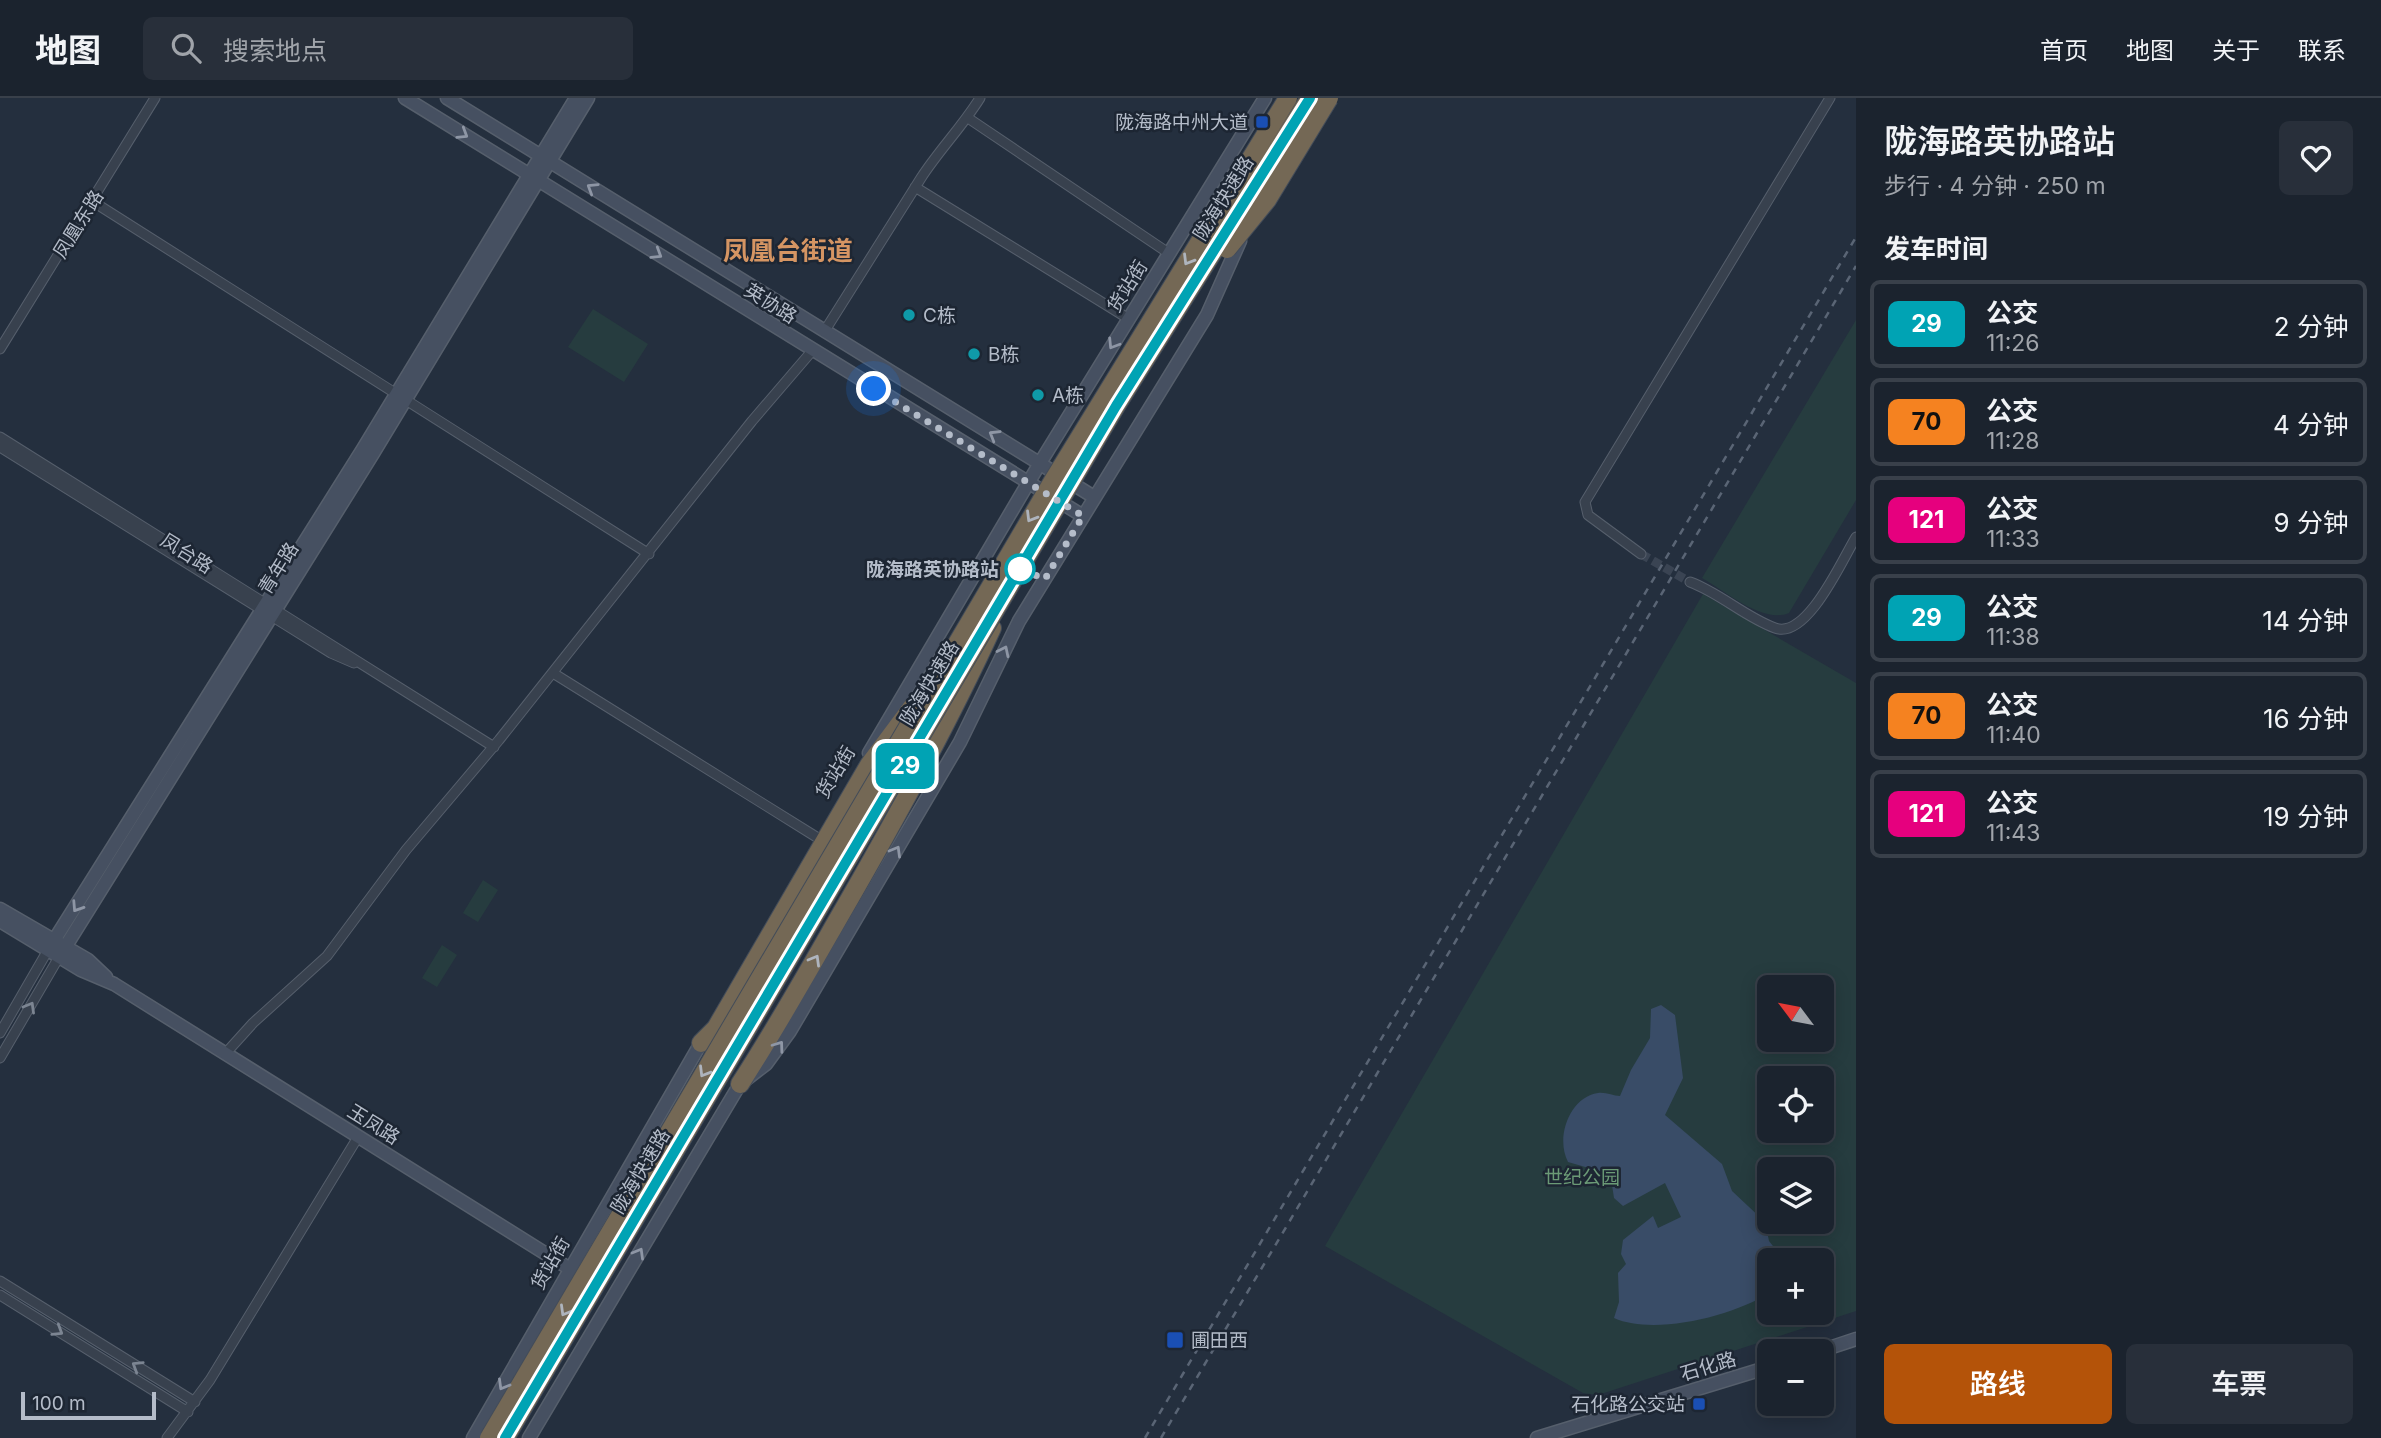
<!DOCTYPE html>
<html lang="zh">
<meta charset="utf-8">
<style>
body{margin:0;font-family:Inter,"Noto Sans SC",sans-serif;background:#282f3a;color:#f1f3f6;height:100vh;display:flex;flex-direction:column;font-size:26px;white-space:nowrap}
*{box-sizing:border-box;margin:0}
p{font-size:23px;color:#a0a4aa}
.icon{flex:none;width:38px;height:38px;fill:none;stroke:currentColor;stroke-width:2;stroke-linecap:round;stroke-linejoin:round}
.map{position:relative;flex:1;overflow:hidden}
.panel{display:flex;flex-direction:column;background:#1b232e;width:525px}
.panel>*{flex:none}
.badge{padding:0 14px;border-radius:10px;font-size:24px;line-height:46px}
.needle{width:46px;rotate:302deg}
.fabs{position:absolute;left:1757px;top:877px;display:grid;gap:14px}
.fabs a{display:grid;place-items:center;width:77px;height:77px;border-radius:10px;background:#1b232e;box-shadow:0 4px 18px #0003,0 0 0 2px #39404a;font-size:35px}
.scale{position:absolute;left:21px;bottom:18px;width:135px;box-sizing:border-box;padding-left:7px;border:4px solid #b4bcc9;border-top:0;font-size:19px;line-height:24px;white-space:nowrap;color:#b4bcc9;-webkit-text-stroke:5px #1d2633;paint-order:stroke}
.you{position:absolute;width:35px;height:35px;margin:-18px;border:5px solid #fff;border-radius:50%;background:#1a73e8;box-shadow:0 0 0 10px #1a73e833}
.map>.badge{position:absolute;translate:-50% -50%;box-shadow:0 0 0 4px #fff}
h2{padding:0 28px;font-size:26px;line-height:63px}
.round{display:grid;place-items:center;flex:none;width:74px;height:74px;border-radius:10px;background:#282f3a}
.head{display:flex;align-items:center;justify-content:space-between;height:119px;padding:0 28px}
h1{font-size:33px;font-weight:600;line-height:52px}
.primary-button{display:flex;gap:14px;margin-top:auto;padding:14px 28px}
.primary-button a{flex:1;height:80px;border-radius:10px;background:#b45309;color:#fff;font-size:28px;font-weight:600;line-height:80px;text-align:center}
.primary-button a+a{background:#282f3a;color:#f1f3f6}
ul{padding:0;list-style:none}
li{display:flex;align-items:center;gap:21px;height:88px;margin:0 14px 10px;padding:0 14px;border:4px solid #39404a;border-radius:10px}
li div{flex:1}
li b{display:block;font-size:26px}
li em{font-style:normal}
li .badge{min-width:77px;font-weight:700;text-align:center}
header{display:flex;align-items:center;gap:42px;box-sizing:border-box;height:98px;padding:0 35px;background:#1b232e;border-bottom:2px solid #39404a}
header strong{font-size:33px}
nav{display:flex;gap:38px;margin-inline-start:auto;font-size:24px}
.search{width:490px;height:63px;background:#282f3a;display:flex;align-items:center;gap:18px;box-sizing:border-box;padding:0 24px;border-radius:10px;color:#a0a4aa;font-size:26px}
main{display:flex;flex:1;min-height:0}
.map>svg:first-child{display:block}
</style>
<header>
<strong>地图</strong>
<div class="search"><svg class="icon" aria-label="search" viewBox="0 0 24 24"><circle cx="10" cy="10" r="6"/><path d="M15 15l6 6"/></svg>搜索地点</div>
<nav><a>首页</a><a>地图</a><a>关于</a><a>联系</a></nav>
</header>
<main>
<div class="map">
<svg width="1856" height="1340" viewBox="0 0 1856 1340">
<rect width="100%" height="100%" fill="#242f3e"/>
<path fill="#263c3f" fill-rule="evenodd" d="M593,211L648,246L624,284L568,249Z
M1856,222V402L1789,515C1763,526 1725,493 1702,480Z
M1703,496L1856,585V1213L1598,1297L1583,1295L1325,1148ZM1769,889H1822V942H1769ZM1769,980H1822V1032H1769ZM1769,1071H1822V1124H1769ZM1769,1162H1822V1214H1769Z
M483,782L498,792L478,824L463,815Z
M442,847L457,857L437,889L422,880Z"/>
<path fill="#394c67" d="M1661,907L1675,917L1683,980L1665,1017L1722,1066L1732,1093L1765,1124L1769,1143L1784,1162H1769V1195C1733,1218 1654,1238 1614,1220L1619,1204L1618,1175L1626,1166L1621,1156L1623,1142L1653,1118L1658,1130L1681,1119L1665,1085L1623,1108L1614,1100L1612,1087L1606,1075L1568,1064C1555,1039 1570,999 1598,995C1606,994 1613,998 1620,998L1631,972L1650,940L1651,911Z"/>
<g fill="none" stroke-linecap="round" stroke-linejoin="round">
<path stroke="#3a4453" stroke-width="9" stroke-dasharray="9 4.5" stroke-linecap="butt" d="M1641,456L1690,484"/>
<defs>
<path id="street" d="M968,20L1170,156
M915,89L1129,221
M92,103L649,456
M824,234L921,80C939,52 962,29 980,0
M0,251L155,0
M0,339L494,649
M0,349L331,555L354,565
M1641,456L1588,417L1585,404L1830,0
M1690,484C1720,495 1745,519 1775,530C1807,542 1842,462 1856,439
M553,575L818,740
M0,935L48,852
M225,956L253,925L327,858L406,752L499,642L752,323L812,253
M0,960L59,859
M0,1183L195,1304
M0,1197L188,1314
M167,1340L210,1282L358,1039"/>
<path id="secondary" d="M405,0L1083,418
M447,0L1094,399
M869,655L1040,365L1265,0
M0,811L88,862L106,879
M0,823L81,872L114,886L575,1174
M48,852L363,351L576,0
M59,859L372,357L588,0
M1820,1253L1856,1241
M473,1340L705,938
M529,1340L740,986L766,966L790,933L960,644L1019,523L1207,217L1240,143
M1537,1340L1769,1269"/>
<path id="highway" d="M701,945L716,930L869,667L913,608
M740,986C775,932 806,877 838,821C893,726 946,630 992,530"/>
</defs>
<use href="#street" stroke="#565f6c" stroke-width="11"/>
<use href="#secondary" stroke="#565f6c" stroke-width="15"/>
<use href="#highway" stroke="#434c59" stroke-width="20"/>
<use href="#street" stroke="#38414e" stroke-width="9"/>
<use href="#secondary" stroke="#465061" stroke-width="12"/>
<use href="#highway" stroke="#746855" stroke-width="18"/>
<path stroke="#5a6575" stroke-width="2.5" stroke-dasharray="7 7" stroke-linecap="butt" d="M1145,1340L1856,139
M1161,1340L1856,168"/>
<defs>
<path id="highway-bridge" d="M1227,151L1267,102L1329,0
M489,1340L1054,381L1288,0
M505,1340L1116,308L1310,0"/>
</defs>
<use href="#highway-bridge" stroke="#434c59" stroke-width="20" stroke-linecap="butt"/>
<use href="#highway-bridge" stroke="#746855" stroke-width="18"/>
</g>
<defs><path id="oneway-chevron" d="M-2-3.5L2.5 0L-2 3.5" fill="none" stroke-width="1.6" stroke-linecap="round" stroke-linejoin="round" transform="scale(1.75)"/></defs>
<g stroke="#8e96a5">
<use href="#oneway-chevron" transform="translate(463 36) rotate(32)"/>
<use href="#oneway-chevron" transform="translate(592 90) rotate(-148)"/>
<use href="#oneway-chevron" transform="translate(657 156) rotate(32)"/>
<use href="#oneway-chevron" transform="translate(1113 246) rotate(122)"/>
<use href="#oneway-chevron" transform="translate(994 337) rotate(-149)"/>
<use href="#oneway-chevron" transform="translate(1004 553) rotate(-64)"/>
<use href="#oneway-chevron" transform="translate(896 753) rotate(-60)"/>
<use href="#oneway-chevron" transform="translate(77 809) rotate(123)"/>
<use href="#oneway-chevron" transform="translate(779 948) rotate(-54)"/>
<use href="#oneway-chevron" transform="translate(639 1155) rotate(-60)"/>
<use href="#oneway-chevron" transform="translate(503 1287) rotate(120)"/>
</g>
<g stroke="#aeb4bd">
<use href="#oneway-chevron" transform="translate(1188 162) rotate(121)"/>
<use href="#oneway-chevron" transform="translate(1031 419) rotate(121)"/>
<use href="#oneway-chevron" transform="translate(815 862) rotate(-60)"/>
<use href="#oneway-chevron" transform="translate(704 974) rotate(121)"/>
<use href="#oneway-chevron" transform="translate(565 1213) rotate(120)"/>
</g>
<g stroke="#7c8592">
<use href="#oneway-chevron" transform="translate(30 909) rotate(-60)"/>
<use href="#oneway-chevron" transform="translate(58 1233) rotate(32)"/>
<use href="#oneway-chevron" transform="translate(137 1268) rotate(-148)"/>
</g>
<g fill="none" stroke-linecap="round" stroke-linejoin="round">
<defs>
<path id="line" d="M505,1340L1116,308L1310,0"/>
</defs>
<use href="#line" stroke="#fff" stroke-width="16"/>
<use href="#line" stroke="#00a3b4" stroke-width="10"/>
<path stroke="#b4bcc9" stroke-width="7" stroke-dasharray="0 12.6" d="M874,291L1083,418L1045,481L1020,471"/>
</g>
<g fill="#1a4fb4" stroke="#1d2633" stroke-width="2.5">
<rect x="1255" y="17" width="14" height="14" rx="3.5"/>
<rect x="1166" y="1233" width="18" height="18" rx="3.5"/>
<rect x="1692" y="1299" width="14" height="14" rx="3.5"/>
</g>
<g fill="#0f9aa8" stroke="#1d2633" stroke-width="2.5">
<circle cx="909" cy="217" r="7"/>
<circle cx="974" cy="256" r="7"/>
<circle cx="1038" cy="297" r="7"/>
</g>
<circle fill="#fff" stroke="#00a3b4" stroke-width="3.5" cx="1020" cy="471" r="14"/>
<g text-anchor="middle" stroke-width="5" stroke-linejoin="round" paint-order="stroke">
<g font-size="19" fill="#b4bcc9" stroke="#1d2633" text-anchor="start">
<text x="1248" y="31" text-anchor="end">陇海路中州大道</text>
<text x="923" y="224">C栋</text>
<text x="988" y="263">B栋</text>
<text x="1052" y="304">A栋</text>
<text x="1191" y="1249">圃田西</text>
<text x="1685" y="1313" text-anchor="end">石化路公交站</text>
</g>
<g font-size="19" fill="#b4bcc9" stroke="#1d2633">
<text transform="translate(1223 100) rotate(-58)" y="7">陇海快速路</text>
<text transform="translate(78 126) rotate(-58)" y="7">凤凰东路</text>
<text transform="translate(1127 188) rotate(-58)" y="7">货站街</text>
<text transform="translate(771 205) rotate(32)" y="7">英协路</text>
<text transform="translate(187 455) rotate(32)" y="7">凤台路</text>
<text transform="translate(278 470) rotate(-58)" y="7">青年路</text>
<text transform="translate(929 585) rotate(-59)" y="7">陇海快速路</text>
<text transform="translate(835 674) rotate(-59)" y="7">货站街</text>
<text transform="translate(374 1026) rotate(32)" y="7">玉凤路</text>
<text transform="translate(640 1073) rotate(-59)" y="7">陇海快速路</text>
<text transform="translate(550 1165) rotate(-60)" y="7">货站街</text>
<text transform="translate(1708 1268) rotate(-17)" y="7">石化路</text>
</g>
<g font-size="19" font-weight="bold" fill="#b4bcc9" stroke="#1d2633" text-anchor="end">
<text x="999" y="478">陇海路英协路站</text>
</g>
<g font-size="19" fill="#6b9a76" stroke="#1d2633">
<text x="1582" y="1086">世纪公园</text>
</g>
<g font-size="26" font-weight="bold" fill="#d59563" stroke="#1d2633">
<text x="788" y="162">凤凰台街道</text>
</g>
</g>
</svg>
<div class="fabs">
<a><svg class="needle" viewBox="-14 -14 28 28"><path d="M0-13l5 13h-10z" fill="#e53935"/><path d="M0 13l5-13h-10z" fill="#a0a4aa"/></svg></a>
<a><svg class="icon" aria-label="locate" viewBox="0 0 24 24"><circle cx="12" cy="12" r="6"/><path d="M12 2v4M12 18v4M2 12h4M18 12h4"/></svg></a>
<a><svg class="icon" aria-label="layers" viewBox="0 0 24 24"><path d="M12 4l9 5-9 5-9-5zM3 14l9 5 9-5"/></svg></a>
<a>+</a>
<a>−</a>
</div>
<div class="scale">100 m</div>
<div class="you" style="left:874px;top:291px"></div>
<b class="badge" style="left:905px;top:668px;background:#00a3b4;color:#fff">29</b>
</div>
<section class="panel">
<div class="head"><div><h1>陇海路英协路站</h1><p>步行 · 4 分钟 · 250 m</p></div><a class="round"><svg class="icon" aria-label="heart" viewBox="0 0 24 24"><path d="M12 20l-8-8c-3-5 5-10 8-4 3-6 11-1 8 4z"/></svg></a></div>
<h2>发车时间</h2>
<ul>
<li><span class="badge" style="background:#00a3b4;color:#fff">29</span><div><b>公交</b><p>11:26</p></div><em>2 分钟</em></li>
<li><span class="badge" style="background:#f58220;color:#111">70</span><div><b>公交</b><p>11:28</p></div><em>4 分钟</em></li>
<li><span class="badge" style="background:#e6007e;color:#fff">121</span><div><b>公交</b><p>11:33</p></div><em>9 分钟</em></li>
<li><span class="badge" style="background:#00a3b4;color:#fff">29</span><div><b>公交</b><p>11:38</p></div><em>14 分钟</em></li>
<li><span class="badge" style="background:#f58220;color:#111">70</span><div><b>公交</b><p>11:40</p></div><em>16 分钟</em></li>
<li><span class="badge" style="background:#e6007e;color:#fff">121</span><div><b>公交</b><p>11:43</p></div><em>19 分钟</em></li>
</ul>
<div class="primary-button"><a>路线</a><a>车票</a></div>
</section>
</main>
